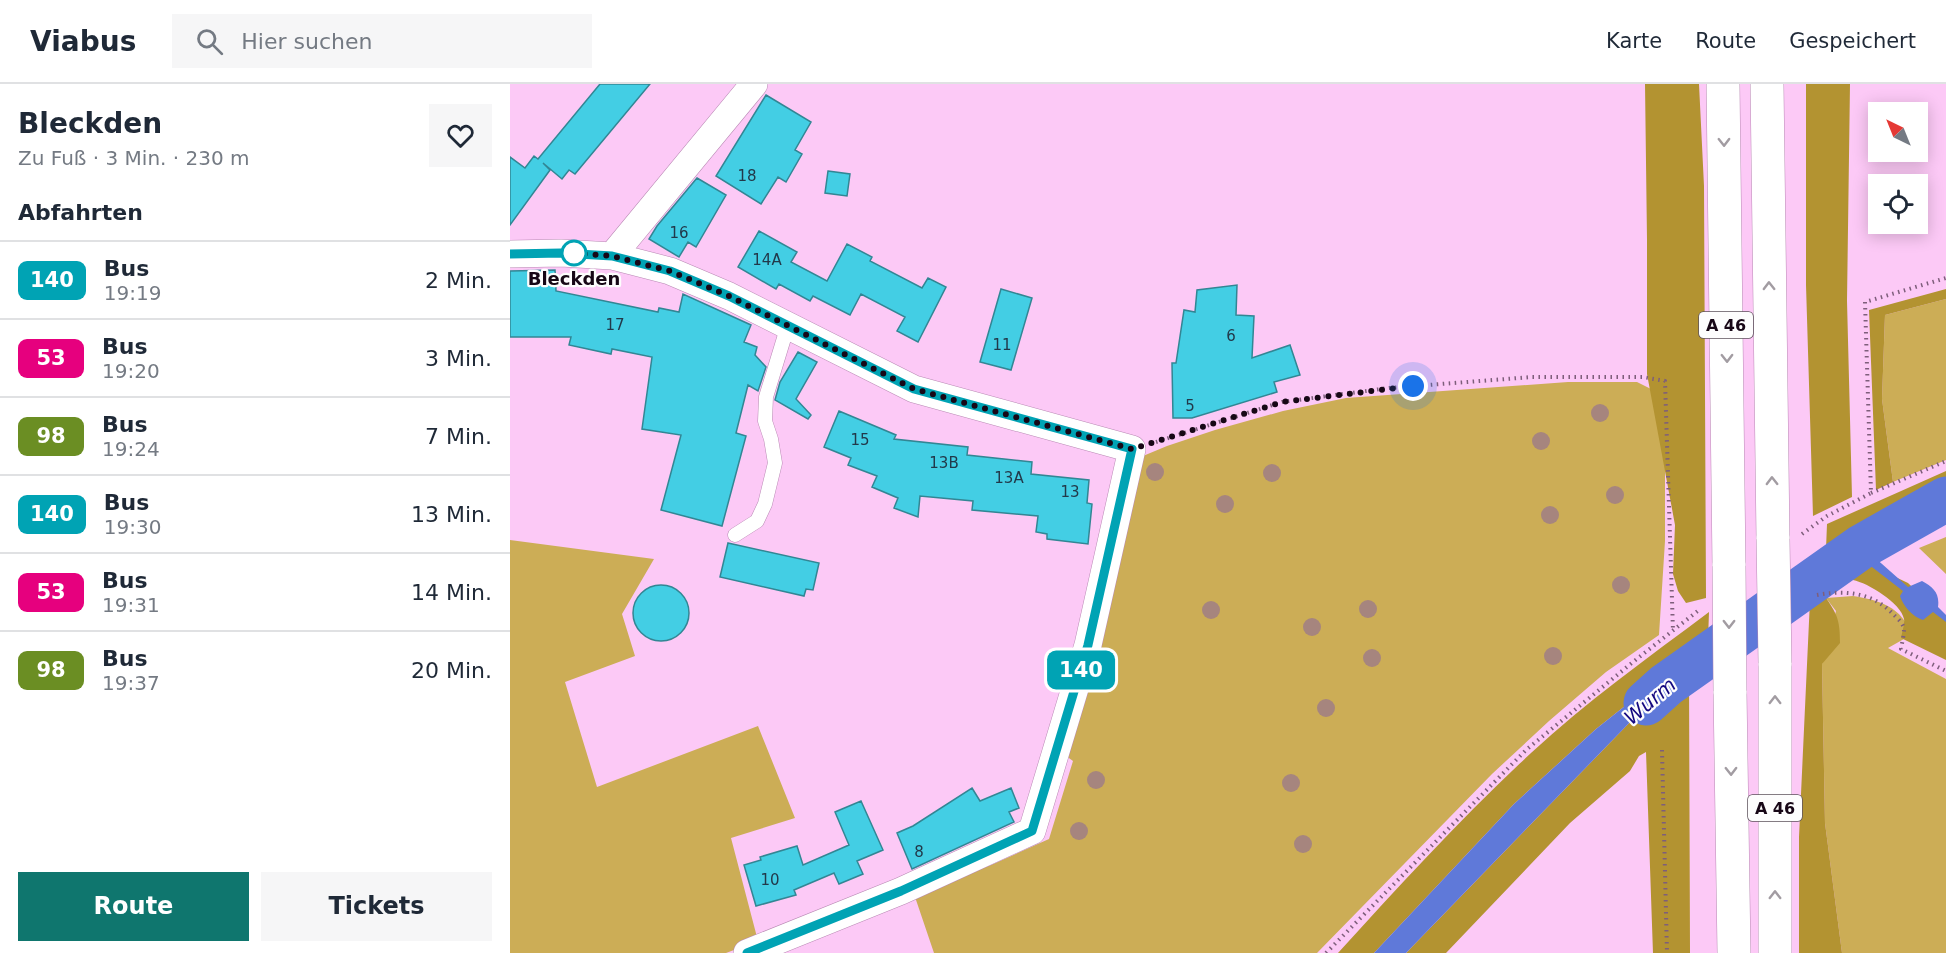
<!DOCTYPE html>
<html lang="de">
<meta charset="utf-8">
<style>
body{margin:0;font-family:"DejaVu Sans",sans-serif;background:#f6f6f7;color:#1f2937;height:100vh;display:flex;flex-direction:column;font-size:22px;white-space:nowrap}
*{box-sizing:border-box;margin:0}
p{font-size:20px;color:#747a83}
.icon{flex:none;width:33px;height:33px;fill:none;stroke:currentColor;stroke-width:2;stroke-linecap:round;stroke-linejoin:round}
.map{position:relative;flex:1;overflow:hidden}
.panel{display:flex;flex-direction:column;background:#fff;width:510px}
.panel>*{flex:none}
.badge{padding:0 12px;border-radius:9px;font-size:21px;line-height:39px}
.needle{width:39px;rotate:317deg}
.tools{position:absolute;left:1358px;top:18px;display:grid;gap:12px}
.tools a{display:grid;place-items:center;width:60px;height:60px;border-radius:0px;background:#fff;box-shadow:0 3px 15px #0003;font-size:30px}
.you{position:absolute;width:30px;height:30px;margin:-15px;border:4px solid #fff;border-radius:50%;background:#1a73e8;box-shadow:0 0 0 9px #1a73e833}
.map>.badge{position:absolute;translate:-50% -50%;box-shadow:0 0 0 3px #fff}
h2{padding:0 18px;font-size:22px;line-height:54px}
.round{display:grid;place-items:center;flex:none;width:63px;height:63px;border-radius:0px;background:#f6f6f7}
.headline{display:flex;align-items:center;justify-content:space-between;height:102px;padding:0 18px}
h1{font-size:28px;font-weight:700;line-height:45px}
.button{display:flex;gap:12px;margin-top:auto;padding:12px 18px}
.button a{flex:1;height:69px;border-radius:0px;background:#0f766e;color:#fff;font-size:24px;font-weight:700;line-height:69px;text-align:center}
.button a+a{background:#f6f6f7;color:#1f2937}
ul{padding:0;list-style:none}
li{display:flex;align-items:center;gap:18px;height:78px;padding:0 18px;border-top:2px solid #e0e1e3}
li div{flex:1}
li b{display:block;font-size:22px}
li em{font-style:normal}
li .badge{min-width:66px;font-weight:700;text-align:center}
header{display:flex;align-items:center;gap:36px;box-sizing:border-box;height:84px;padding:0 30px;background:#fff;border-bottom:2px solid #e0e1e3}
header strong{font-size:28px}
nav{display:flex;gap:33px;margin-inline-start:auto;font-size:21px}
.search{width:420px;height:54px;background:#f6f6f7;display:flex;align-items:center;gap:15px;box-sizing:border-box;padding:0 21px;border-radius:0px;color:#747a83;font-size:22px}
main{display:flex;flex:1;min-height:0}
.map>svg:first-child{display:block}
</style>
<header>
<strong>Viabus</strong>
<div class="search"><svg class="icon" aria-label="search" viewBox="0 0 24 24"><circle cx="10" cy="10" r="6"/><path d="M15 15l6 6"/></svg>Hier suchen</div>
<nav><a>Karte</a><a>Route</a><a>Gespeichert</a></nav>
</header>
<main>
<section class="panel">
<div class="headline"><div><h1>Bleckden</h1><p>Zu Fuß · 3 Min. · 230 m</p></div><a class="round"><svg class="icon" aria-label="heart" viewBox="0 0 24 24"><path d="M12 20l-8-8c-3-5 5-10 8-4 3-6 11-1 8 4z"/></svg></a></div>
<h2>Abfahrten</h2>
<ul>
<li><span class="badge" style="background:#00a3b4;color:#fff">140</span><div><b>Bus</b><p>19:19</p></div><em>2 Min.</em></li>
<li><span class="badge" style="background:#e6007e;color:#fff">53</span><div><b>Bus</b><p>19:20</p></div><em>3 Min.</em></li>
<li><span class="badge" style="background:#6b8e23;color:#fff">98</span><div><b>Bus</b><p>19:24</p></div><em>7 Min.</em></li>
<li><span class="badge" style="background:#00a3b4;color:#fff">140</span><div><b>Bus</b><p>19:30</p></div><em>13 Min.</em></li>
<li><span class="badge" style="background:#e6007e;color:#fff">53</span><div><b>Bus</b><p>19:31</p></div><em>14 Min.</em></li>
<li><span class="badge" style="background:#6b8e23;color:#fff">98</span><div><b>Bus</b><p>19:37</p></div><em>20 Min.</em></li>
</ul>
<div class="button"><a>Route</a><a>Tickets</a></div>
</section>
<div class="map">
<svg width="1436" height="869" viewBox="0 0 1436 869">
<rect width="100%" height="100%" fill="#fcc9f6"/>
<path fill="#ccad56" d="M1436,215V376L1383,398L1372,315L1375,231Z
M1058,298H1127L1145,307L1155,345V457L1149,551L1096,588L1039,637L982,690L807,869H424L404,810L481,781L539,755L563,677L552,669L633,372L657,362L705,346L773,327L836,314Z
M1436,453V490L1409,464Z
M0,456L144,475L112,530L125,572L55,598L87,703L248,642L285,734L221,754L248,857L216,869H0Z
M1343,512C1369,516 1393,523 1401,551L1378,564L1436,595V869H1332L1315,739L1312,580L1326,527L1316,514Z"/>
<path fill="#b39331" d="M1135,0H1189L1194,102L1196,514L1176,519L1168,507L1163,490L1165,441L1137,290V156Z
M1296,0H1340L1337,217L1342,413L1303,432L1296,201Z
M1436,205V215L1375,231L1372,315L1383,398L1366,406L1359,226Z
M1436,387V407L1316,465L1317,440Z
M1339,461L1358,480L1398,499L1436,535V576L1391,554C1392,548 1395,540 1394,535C1391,519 1358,499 1343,496C1327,494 1310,498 1296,502V481Z
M1316,514C1328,531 1330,538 1330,559L1312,580L1315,739L1332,869H1289V753L1300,516Z
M1199,528L1198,556L1086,645L1004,720L864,869H828C890,801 953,732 1021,669C1076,618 1139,573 1199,528Z
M1179,590L1180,869H1143L1136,668L1129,672L1120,687L1060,739L936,869H896L1123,635Z"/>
<path fill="#5f79d9" d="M1436,407V435L1399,451L1363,472L1398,503L1412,497C1423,503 1430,509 1428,523L1436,531V538L1423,528L1413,536C1403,533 1393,522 1390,512L1393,507L1358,480L1339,461L1296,481L1316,465Z
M1198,556L1179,590L1123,635L896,869H864L1004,720L1086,645Z"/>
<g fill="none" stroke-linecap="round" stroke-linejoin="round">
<path stroke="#5f79d9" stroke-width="45" d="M1136,619L1156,601L1351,463L1436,415"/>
</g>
<path fill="#43cee4" stroke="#328694" stroke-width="1.5" d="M90,0H140L65,90L59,86L52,95L33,79L40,86L0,141V73L15,84L24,72L28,75Z
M256,11L301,38L285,66L292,70L276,98L268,93L251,120L206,92Z
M318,87L340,90L337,112L315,109Z
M187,94L216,111L186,163L178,158L169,173L139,155L147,142Z
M249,147L287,168L281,178L317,197L337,160L362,173L360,177L412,204L418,194L436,203L408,258L387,247L395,233L351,210L340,231L303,212L300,217L269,200L266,205L228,183Z
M45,186L46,207L148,228L149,224L169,228L173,210L241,241L234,258L247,263L245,271L256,283L248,307L238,301L226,349L236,352L212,442L151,426L171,351L132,345L142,273L102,265L101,270L59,261L61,253H0V187Z
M727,201L726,231L744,232L742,274L780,261L790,291L764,298L767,308L682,334H663L662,279H666L674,226L685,228L687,206Z
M491,205L522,214L501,286L470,278Z
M288,268L307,278L286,315L301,331L298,335L265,316L270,298Z
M329,327L386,351L384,355L458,363L457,371L522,378L521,390L579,396L577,419L582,420L578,460L537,455V450L526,448L528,432L462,426L463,417L410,412L408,433L384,424L388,414L362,403L367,392L338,381L341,374L314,363Z
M218,459L309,479L303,506L296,505L294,512L210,493Z
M123 529a28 28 0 1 1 56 0a28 28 0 1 1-56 0Z
M462,704L470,717L501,704L509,724L499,728L504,738L402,785L387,749L403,742Z
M351,717L373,766L347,777L353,790L329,800L324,789L284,806L286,811L246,822L234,781L251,776L250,773L287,762L293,781L339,761L325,728Z"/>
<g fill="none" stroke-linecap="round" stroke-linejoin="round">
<defs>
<path id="service" d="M225,451L247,437L255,420L265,379L261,355L255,337L256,313L278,241"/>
<path id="minor" d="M0,170L51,169L102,172L160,187L219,212L404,305L622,365L578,561L522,747L391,807L237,869
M102,172L244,0"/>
<path id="motorway" d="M1213,0L1219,482
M1257,0L1263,455
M1265,579V869
M1220,607L1224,869"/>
</defs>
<use href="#service" stroke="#b989b4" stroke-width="15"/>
<use href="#minor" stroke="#b989b4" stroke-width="28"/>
<use href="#motorway" stroke="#b989b4" stroke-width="34"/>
<path stroke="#7e5e7b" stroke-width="4" stroke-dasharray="1.5 4.5" stroke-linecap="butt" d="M646,358L772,318L879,304L1022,293H1133L1155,297L1163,547
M1361,409L1436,377
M1292,450L1317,432L1361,409L1355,218L1436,194
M1307,511C1335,506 1362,508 1383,530C1387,534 1393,539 1394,545C1394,551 1392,559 1391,565L1436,587
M1152,666L1157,869
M816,869L1016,666L1123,578L1189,526"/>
<use href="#service" stroke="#fff" stroke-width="14"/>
<use href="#minor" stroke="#fff" stroke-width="27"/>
<use href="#motorway" stroke="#fff" stroke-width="33"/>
<defs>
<path id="motorway-bridge" d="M1263,455L1265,579
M1219,482L1220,607"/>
</defs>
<use href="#motorway-bridge" stroke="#b989b4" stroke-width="34" stroke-linecap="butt"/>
<use href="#motorway-bridge" stroke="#fff" stroke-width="33"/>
</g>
<g fill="#a6857e">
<circle cx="1090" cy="329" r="9"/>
<circle cx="1031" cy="357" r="9"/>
<circle cx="645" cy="388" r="9"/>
<circle cx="762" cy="389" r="9"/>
<circle cx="1105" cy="411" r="9"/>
<circle cx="715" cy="420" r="9"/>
<circle cx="1040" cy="431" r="9"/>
<circle cx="1111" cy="501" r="9"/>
<circle cx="858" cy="525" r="9"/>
<circle cx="701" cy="526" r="9"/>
<circle cx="802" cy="543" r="9"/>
<circle cx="1043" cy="572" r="9"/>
<circle cx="862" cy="574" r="9"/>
<circle cx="816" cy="624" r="9"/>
<circle cx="586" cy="696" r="9"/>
<circle cx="781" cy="699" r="9"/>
<circle cx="569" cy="747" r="9"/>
<circle cx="793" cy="760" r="9"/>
</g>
<defs><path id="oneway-chevron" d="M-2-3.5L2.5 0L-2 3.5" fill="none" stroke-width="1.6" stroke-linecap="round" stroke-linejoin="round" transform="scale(1.5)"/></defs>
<g stroke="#a29ca2">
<use href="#oneway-chevron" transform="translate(1214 58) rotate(89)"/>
<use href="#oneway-chevron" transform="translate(1259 202) rotate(-91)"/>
<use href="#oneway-chevron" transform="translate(1217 274) rotate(89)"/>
<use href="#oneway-chevron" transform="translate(1262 397) rotate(-91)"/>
<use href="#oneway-chevron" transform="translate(1219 540) rotate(90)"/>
<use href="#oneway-chevron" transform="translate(1265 616) rotate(-90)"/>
<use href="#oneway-chevron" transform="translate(1221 687) rotate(89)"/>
<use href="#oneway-chevron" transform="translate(1265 811) rotate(-90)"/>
</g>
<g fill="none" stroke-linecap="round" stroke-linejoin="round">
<defs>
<path id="line" d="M0,170L51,169L102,172L160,187L219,212L404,305L622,365L578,561L522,747L391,807L237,869"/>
</defs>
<use href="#line" stroke="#fff" stroke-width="14"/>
<use href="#line" stroke="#00a3b4" stroke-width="9"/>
<path stroke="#170716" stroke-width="6" stroke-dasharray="0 10.8" d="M64,169L102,172L160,187L219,212L404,305L622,365L772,318L903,302"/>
</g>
<circle fill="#fff" stroke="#00a3b4" stroke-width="3" cx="64" cy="169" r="12"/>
<g text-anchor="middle" stroke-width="4.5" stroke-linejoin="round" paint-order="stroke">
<g font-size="15" fill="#22394a">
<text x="237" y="97">18</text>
<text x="169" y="154">16</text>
<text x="257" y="181">14A</text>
<text x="105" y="246">17</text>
<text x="721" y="257">6</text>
<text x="492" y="266">11</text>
<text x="680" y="327">5</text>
<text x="350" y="361">15</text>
<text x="434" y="384">13B</text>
<text x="499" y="399">13A</text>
<text x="560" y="413">13</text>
<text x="409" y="773">8</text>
<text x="260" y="801">10</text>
</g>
<g fill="#fdfdfd" stroke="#5c515b" stroke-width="1.5">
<rect x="1189" y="228" width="54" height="26" rx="4.5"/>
<rect x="1238" y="711" width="54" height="26" rx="4.5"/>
</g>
<g font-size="16" font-weight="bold" fill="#170716">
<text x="1216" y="247">A 46</text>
<text x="1265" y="730">A 46</text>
</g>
<g font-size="18" font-weight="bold" fill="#170716" stroke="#fdfdfd">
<text x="64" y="201">Bleckden</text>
</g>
<g font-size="20" font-style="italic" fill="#140880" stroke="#fdfdfd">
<text transform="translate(1140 617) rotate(-40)" y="7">Wurm</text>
</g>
</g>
</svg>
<div class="tools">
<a><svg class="needle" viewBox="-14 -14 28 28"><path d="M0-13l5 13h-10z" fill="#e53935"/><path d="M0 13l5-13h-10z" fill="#747a83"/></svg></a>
<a><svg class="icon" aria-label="locate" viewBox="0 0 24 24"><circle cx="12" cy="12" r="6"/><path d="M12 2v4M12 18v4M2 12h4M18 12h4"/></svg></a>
</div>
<div class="you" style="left:903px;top:302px"></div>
<b class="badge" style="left:571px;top:586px;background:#00a3b4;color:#fff">140</b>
</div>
</main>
